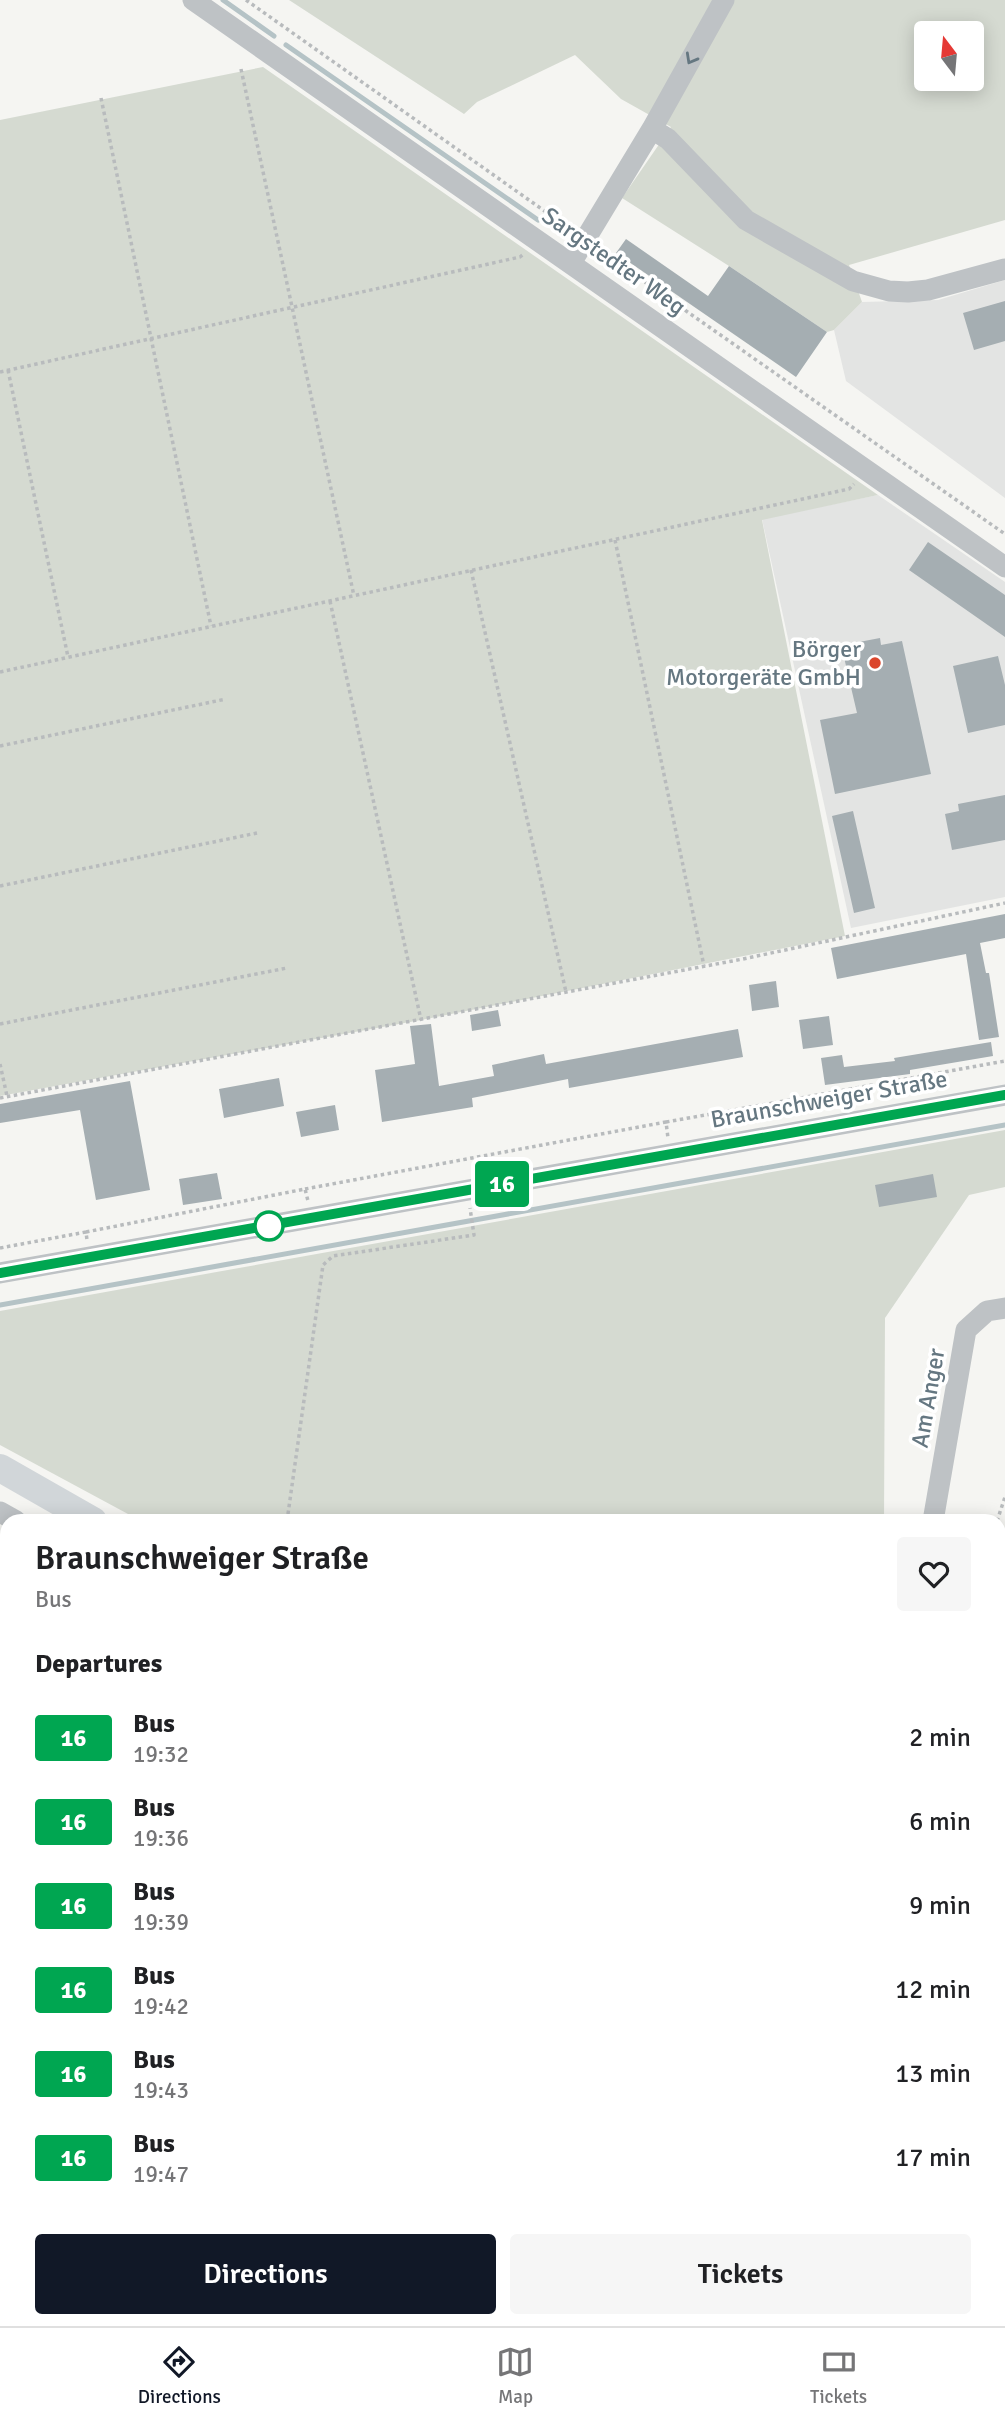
<!DOCTYPE html>
<meta charset="utf-8">
<style>
body{margin:0;font-family:Signika,sans-serif;background:#f6f6f6;color:#202124;height:100vh;display:flex;flex-direction:column;font-size:26px;white-space:nowrap}
*{box-sizing:border-box;margin:0}
p{font-size:23px;color:#757577}
.icon{flex:none;width:38px;height:38px;fill:none;stroke:currentColor;stroke-width:2;stroke-linecap:round;stroke-linejoin:round}
.map{position:relative;flex:1;overflow:hidden}
.side{position:absolute;left:0px;top:1514px;width:1006px;height:814px;display:flex;flex-direction:column;background:#fff;border-radius:21px 21px 0 0;box-shadow:0 4px 18px #0003}
.side>*{flex:none}
.badge{padding:0 14px;border-radius:5px;font-size:24px;line-height:46px}
.needle{width:46px;rotate:344deg}
.buttons{position:absolute;left:914px;top:21px;display:grid;gap:14px}
.buttons a{display:grid;place-items:center;width:70px;height:70px;border-radius:7px;background:#fff;box-shadow:0 4px 18px #0003;font-size:35px}
.map>.badge{position:absolute;translate:-50% -50%;box-shadow:0 0 0 4px #fff}
h2{padding:0 35px;font-size:26px;line-height:63px}
.round{display:grid;place-items:center;flex:none;width:74px;height:74px;border-radius:7px;background:#f6f6f6}
.head{display:flex;align-items:center;justify-content:space-between;height:119px;padding:0 35px}
h1{font-size:33px;font-weight:600;line-height:52px}
.button{display:flex;gap:14px;margin-top:auto;padding:14px 35px}
.button a{flex:1;height:80px;border-radius:7px;background:#111827;color:#fff;font-size:28px;font-weight:600;line-height:80px;text-align:center}
.button a+a{background:#f6f6f6;color:#202124}
ul{padding:0;list-style:none}
li{display:flex;align-items:center;gap:21px;height:84px;padding:0 35px}
li div{flex:1}
li b{display:block;font-size:26px}
li em{font-style:normal}
li .badge{min-width:77px;font-weight:700;text-align:center}
.dock{display:flex;justify-content:space-around;align-items:center;height:98px;border-top:2px solid #e0e0e0;background:#fff;font-size:19px;color:#757577}
.dock a{display:grid;justify-items:center;gap:4px}
.dock .on{color:#111827}
.map>svg:first-child{display:block}
</style>
<div class="map">
<svg width="1005" height="2326" viewBox="0 0 1005 2326">
<rect width="100%" height="100%" fill="#f5f5f2"/>
<path fill="#e3e4e3" d="M1005,280V498L846,381L834,330L862,302L938,300Z
M878,495L1005,582V897L851,928L762,519Z"/>
<path fill="#d5dad1" fill-rule="evenodd" d="M289,0H1005V220L849,265L862,302L834,330L827,332L729,266L622,198L671,127L621,99L575,55L477,102L464,114ZM926,33H971V79H926Z
M263,67L878,495L762,520L845,936L421,1020L0,1096V120Z
M1005,1130V1187L969,1195L885,1318L884,1521H141L0,1445V1311Z
M1005,1664V1872L999,1878V1680Z
M999,2071L1005,2082V2184L999,2188Z
M252,2321V2320L791,2321L782,2326H242Z"/>
<g fill="none" stroke-linecap="round" stroke-linejoin="round">
<path stroke="#b5c3c6" stroke-width="5" d="M223,0L274,36
M286,45L538,220
M0,1305L1005,1125"/>
<path stroke="#b5c3c6" stroke-width="33" d="M999,1914L1005,1907
M681,2326L684,2320"/>
</g>
<path fill="#a5aeb2" d="M626,239L708,296L729,266L827,332L796,377L616,253Z
M1005,301V341L974,350L963,313Z
M928,542L1005,595V637L909,570Z
M880,638L881,645L902,641L931,774L835,794L820,720L857,713L843,653L861,649L859,642Z
M998,656L1005,685V725L968,733L953,666Z
M1005,795V840L952,850L945,814L959,811L958,804Z
M853,811L875,908L854,913L832,816Z
M1005,914V938L980,943L986,973H989L999,1037L979,1040L966,954L837,979L831,948Z
M776,981L779,1007L752,1011L749,985Z
M498,1010L501,1026L472,1031L470,1015Z
M829,1016L833,1045L803,1049L799,1020Z
M431,1024L439,1086L494,1076L492,1065L544,1054L546,1064L738,1029L743,1057L569,1088L568,1079L472,1098L473,1107L382,1122L375,1070L415,1064L410,1026Z
M991,1042L993,1056L910,1070V1074L825,1085L821,1058L842,1055L844,1067L895,1061L894,1058Z
M279,1078L284,1106L224,1118L219,1089Z
M130,1081L150,1190L96,1200L80,1110L0,1123V1104Z
M335,1105L339,1130L301,1137L296,1112Z
M217,1173L222,1199L183,1205L179,1179Z
M933,1174L937,1197L879,1207L875,1185Z"/>
<g fill="none" stroke-linecap="round" stroke-linejoin="round">
<path stroke="#b8bbbd" stroke-width="3.5" stroke-dasharray="3.5 3.5" stroke-linecap="butt" d="M246,0L570,229
M241,69L354,596
M101,98L211,626
M599,250L1005,534
M8,370L68,657
M0,372L520,257L525,253
M615,540L704,966
M471,570L566,992
M330,601L421,1020
M0,672L849,489L854,484
M0,746L226,699
M0,886L257,833
M0,1024L287,968
M0,1064L7,1096
M0,1098L743,959L1005,903
M773,1103L1005,1061
M666,1122L773,1103L775,1118
M305,1189L666,1122L668,1138
M86,1232L305,1189L308,1201
M0,1248L86,1232L87,1240
M287,1521L323,1265L333,1256L474,1235L470,1208
M997,1521L1005,1497
M245,2326L255,2320"/>
<path stroke="#bec2c5" stroke-width="21" d="M193,0L1005,567
M652,129L668,139L746,220L853,281L889,291L908,292L928,290L1005,269
M571,263L652,129L724,0
M0,1273L1005,1095
M0,1512L16,1521
M933,1521L966,1330L987,1311L1005,1308
M0,1576L7,1570
M0,1974L7,1968
M45,2326L52,2320"/>
<path stroke="#d1d6d9" stroke-width="28" d="M0,1468L93,1521
M999,1617L1005,1602
M999,2036L1005,2043"/>
</g>
<defs><path id="oneway-chevron" d="M-2-3.5L2.5 0L-2 3.5" fill="none" stroke-width="1.6" stroke-linecap="round" stroke-linejoin="round" transform="scale(1.75)"/></defs>
<use stroke="#657781" href="#oneway-chevron" transform="translate(691 59) rotate(119)"/>
<g fill="none" stroke-linecap="round" stroke-linejoin="round">
<defs>
<path id="line" d="M0,1273L1005,1095"/>
</defs>
<use href="#line" stroke="#fff" stroke-width="16"/>
<use href="#line" stroke="#00a651" stroke-width="10"/>
</g>
<circle fill="#db462c" stroke="#fff" stroke-width="2.5" cx="875" cy="663" r="7"/>
<circle fill="#fff" stroke="#00a651" stroke-width="3.5" cx="269" cy="1226" r="14"/>
<g text-anchor="middle" stroke-width="7" stroke-linejoin="round" paint-order="stroke">
<g font-size="24" fill="#657781" stroke="#fff">
<text transform="translate(614 261) rotate(35)" y="8">Sargstedter Weg</text>
<text transform="translate(829 1099) rotate(-10)" y="8">Braunschweiger Straße</text>
<text transform="translate(928 1398) rotate(-80)" y="8">Am Anger</text>
</g>
<g font-size="24" fill="#657781" stroke="#fff" text-anchor="end">
<text x="861" y="657">Börger<tspan x="861" dy="28">Motorgeräte GmbH</tspan></text>
</g>
</g>
</svg>
<div class="buttons">
<a><svg class="needle" viewBox="-14 -14 28 28"><path d="M0-13l5 13h-10z" fill="#e53935"/><path d="M0 13l5-13h-10z" fill="#757577"/></svg></a>
</div>
<b class="badge" style="left:502px;top:1184px;background:#00a651;color:#fff">16</b>
<section class="side">
<div class="head"><div><h1>Braunschweiger Straße</h1><p>Bus</p></div><a class="round"><svg class="icon" aria-label="heart" viewBox="0 0 24 24"><path d="M12 20l-8-8c-3-5 5-10 8-4 3-6 11-1 8 4z"/></svg></a></div>
<h2>Departures</h2>
<ul>
<li><span class="badge" style="background:#00a651;color:#fff">16</span><div><b>Bus</b><p>19:32</p></div><em>2 min</em></li>
<li><span class="badge" style="background:#00a651;color:#fff">16</span><div><b>Bus</b><p>19:36</p></div><em>6 min</em></li>
<li><span class="badge" style="background:#00a651;color:#fff">16</span><div><b>Bus</b><p>19:39</p></div><em>9 min</em></li>
<li><span class="badge" style="background:#00a651;color:#fff">16</span><div><b>Bus</b><p>19:42</p></div><em>12 min</em></li>
<li><span class="badge" style="background:#00a651;color:#fff">16</span><div><b>Bus</b><p>19:43</p></div><em>13 min</em></li>
<li><span class="badge" style="background:#00a651;color:#fff">16</span><div><b>Bus</b><p>19:47</p></div><em>17 min</em></li>
</ul>
<div class="button"><a>Directions</a><a>Tickets</a></div>
</section>
</div>
<nav class="dock">
<a class="on"><svg class="icon" aria-label="directions" viewBox="0 0 24 24"><path d="M12 3l9 9-9 9-9-9zM9 14v-3h6M13 9l2 2-2 2"/></svg>Directions</a>
<a><svg class="icon" aria-label="map" viewBox="0 0 24 24"><path d="M3 6l6-2 6 2 6-2v14l-6 2-6-2-6 2zM9 4v14M15 6v14"/></svg>Map</a>
<a><svg class="icon" aria-label="tickets" viewBox="0 0 24 24"><path d="M3 7h18v10H3zM15 7v10"/></svg>Tickets</a>
</nav>
